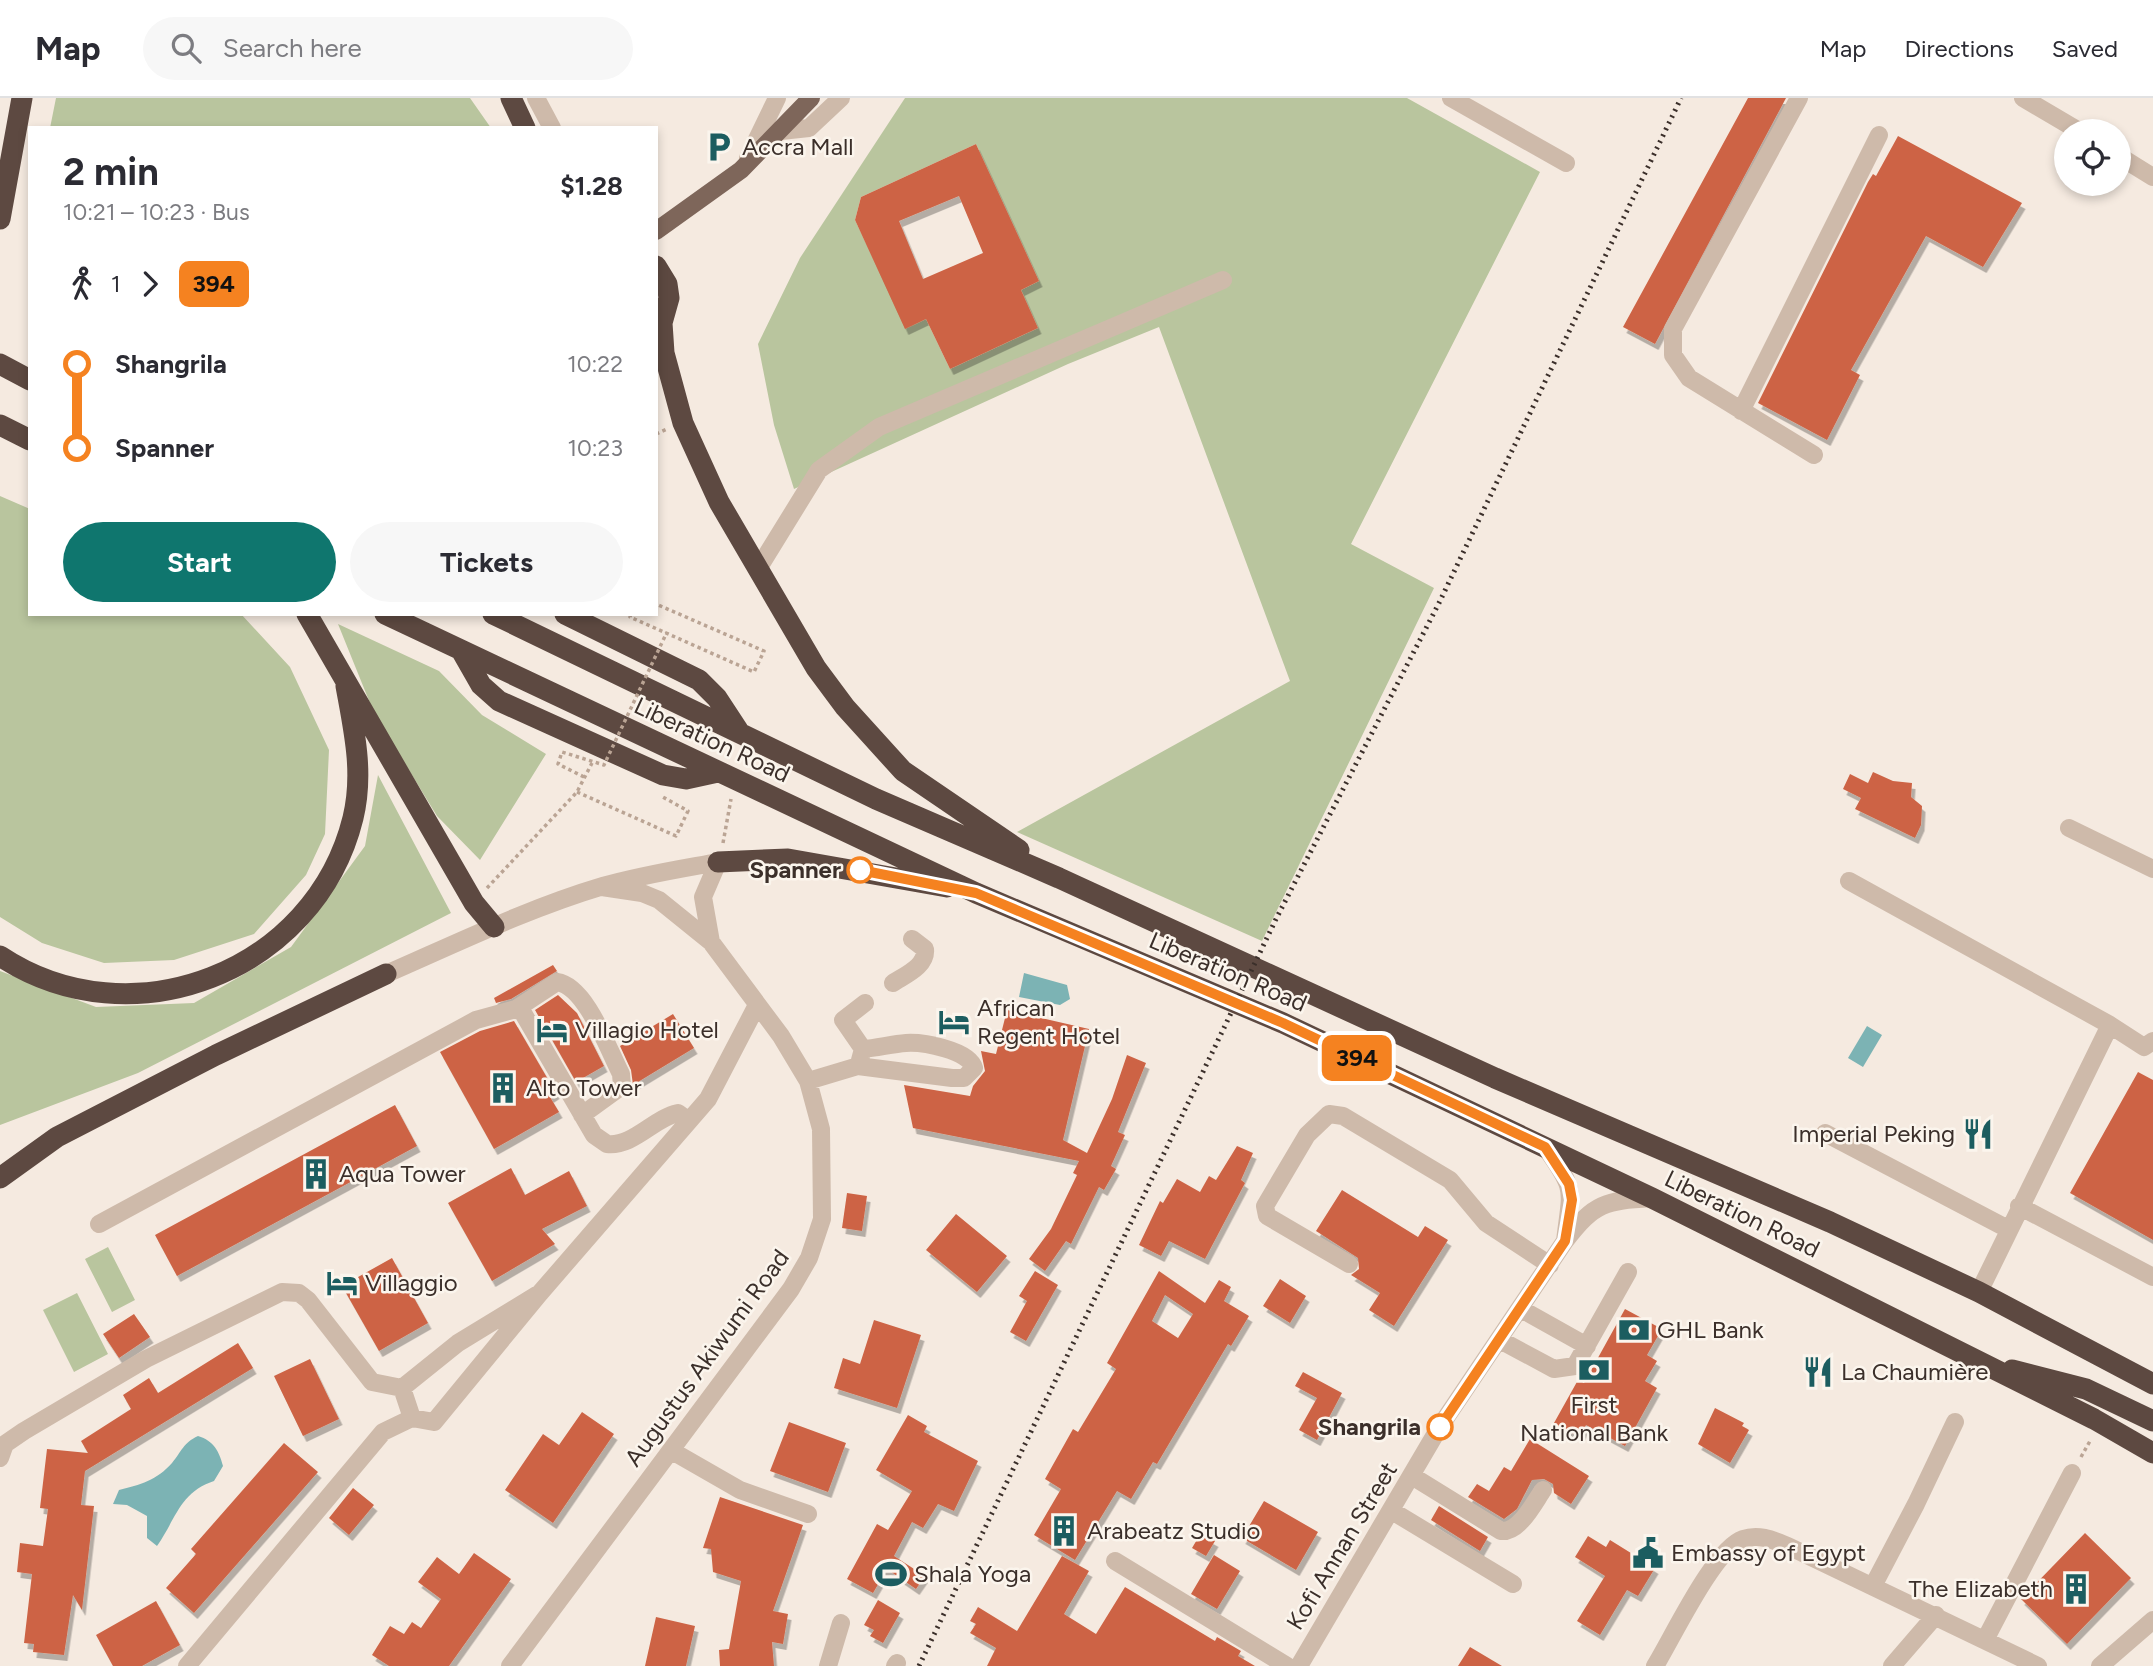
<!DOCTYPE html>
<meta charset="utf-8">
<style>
body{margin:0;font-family:Figtree,sans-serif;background:#f7f7f7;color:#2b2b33;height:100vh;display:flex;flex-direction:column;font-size:26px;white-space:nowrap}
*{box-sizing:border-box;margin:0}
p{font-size:23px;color:#7c7c81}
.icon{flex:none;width:38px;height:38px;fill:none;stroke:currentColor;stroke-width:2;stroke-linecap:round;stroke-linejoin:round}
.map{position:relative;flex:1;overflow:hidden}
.details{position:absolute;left:28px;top:28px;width:630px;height:490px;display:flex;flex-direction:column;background:#fff;border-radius:0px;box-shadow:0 4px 10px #0003}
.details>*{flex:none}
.badge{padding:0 14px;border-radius:10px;font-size:24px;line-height:46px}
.fabs{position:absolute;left:2054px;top:21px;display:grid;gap:14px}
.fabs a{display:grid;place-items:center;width:77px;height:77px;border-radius:50%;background:#fff;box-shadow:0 4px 10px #0003;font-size:35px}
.map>.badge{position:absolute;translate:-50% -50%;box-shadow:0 0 0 4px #fff}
.legs{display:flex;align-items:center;gap:10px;height:77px;padding:0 35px;font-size:23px}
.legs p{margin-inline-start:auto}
.overview{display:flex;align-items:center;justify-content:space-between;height:119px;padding:0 35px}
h1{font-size:38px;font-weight:700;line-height:52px}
.primary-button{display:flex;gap:14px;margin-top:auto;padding:14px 35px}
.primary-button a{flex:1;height:80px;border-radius:42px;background:#0f766e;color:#fff;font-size:28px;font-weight:700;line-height:80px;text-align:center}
.primary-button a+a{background:#f7f7f7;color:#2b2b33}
ul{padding:0 35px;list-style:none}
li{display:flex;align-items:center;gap:24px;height:84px;font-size:26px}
li i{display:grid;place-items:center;width:10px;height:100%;margin:0 9px;background:currentColor}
li i::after{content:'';width:18px;height:18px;margin:-9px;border:5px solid;border-radius:50%;background:#fff}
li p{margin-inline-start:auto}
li:first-child i{background:linear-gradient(#0000 50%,currentColor 0)}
li:last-child i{background:linear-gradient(currentColor 50%,#0000 0)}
header{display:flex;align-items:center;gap:42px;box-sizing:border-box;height:98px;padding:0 35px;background:#fff;border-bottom:2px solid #e1e1e2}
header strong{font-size:33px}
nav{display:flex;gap:38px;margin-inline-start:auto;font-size:24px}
.search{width:490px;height:63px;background:#f7f7f7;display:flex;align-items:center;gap:18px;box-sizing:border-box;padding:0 24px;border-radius:38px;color:#7c7c81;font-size:26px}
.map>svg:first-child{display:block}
</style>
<header>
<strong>Map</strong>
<div class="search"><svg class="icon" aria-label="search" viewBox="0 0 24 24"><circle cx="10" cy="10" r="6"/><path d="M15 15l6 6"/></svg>Search here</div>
<nav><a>Map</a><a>Directions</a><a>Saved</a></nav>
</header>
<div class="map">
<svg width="2153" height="1568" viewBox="0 0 2153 1568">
<defs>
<filter id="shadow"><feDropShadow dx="3.5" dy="6" stdDeviation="0" flood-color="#0004"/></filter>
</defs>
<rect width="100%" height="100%" fill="#f5eae0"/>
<path fill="#b9c59e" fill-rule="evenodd" d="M56,0H470L491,30H50Z
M905,0H1407L1540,74L1351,446L1434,490L1262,843L1017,734L1290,583L1159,229L1068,266L794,391L774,327L758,246L800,160ZM976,46L1039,183L1021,192L1038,230L950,271L926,221L906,230L855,122L861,99Z
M0,398L30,411V516H241L290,569L329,652L325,736L306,777L254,836L174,862L104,865L42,845L0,819Z
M338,526L439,573L482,617L546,656L480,762L437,718L374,615Z
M378,677L451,815L138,975L0,1027V873L96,909L194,905L291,849L365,748Z
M108,1149L135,1202L112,1214L85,1161Z
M77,1195L108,1256L74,1274L43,1212Z"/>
<path fill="#7cb3b4" d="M1024,875L1067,887L1070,901L1060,907L1019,899Z
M1867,928L1882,937L1863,969L1848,960Z
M198,1338C214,1343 219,1353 223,1368L214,1383C180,1394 176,1421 157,1448L147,1440V1418L127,1407L113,1406L119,1392C140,1387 157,1382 172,1365C182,1353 183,1345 198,1338Z"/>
<path fill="#cd6445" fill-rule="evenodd" filter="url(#shadow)" d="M1748,0H1786L1655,246L1623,229Z
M1898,38L2022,105L1983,169L1926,138L1851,272L1860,277L1827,342L1758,305L1868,84L1873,76L1876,78Z
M976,46L1039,183L1021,192L1038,230L950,271L926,221L905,231L855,122L861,99ZM959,98L983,155L923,181L899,123Z
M1873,674L1893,683L1912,685L1911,699L1922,708L1921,727L1915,740L1855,711L1861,700L1843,691L1850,676L1868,685Z
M553,867L557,873L511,901L496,905L494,900Z
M558,897L577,915L604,968L576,984L535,912Z
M1007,912L1089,931L1063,1042L1087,1055L1112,1001L1127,957L1146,965L1118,1034L1125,1037L1111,1068L1116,1071L1104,1092L1099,1089L1071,1146L1066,1143L1045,1173L1029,1161L1051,1131L1077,1077L1073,1075L1079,1063L913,1030L904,987L970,998L973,988L985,973L981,953L996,956Z
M673,916L694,950L633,987L631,972L620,948Z
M514,923L556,995L550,999L559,1014L494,1051L440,954L480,933Z
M2138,974L2153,982V1142L2070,1095Z
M395,1007L417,1048L177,1178L155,1137Z
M1237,1048L1253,1055L1241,1082L1245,1085L1205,1161L1169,1143L1161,1158L1139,1147L1160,1103L1163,1105L1177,1081L1200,1094L1209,1078L1216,1082Z
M511,1070L525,1097L569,1073L587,1108L542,1131L555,1146L492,1183L448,1105Z
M1342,1092L1418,1139L1425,1128L1448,1142L1394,1228L1369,1212L1380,1195L1351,1177L1359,1171L1358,1160L1316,1133Z
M847,1095L867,1098L862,1133L842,1130Z
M956,1116L1007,1158L977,1194L926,1152Z
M392,1160L428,1225L379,1253L342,1188Z
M1035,1173L1058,1187L1026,1243L1010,1234L1027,1203L1019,1198Z
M1159,1173L1205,1205L1219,1182L1231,1189L1224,1203L1249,1218L1231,1248L1228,1246L1157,1366L1153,1364L1131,1401L1117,1393L1075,1462L1034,1437L1061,1391L1045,1381L1073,1331L1078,1334L1116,1271L1107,1265ZM1165,1197L1193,1216L1178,1240L1152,1223Z
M1280,1181L1306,1198L1290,1225L1263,1208Z
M1625,1211L1662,1231L1647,1257L1657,1263L1645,1283L1657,1290L1625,1348L1586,1327L1580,1339L1554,1325L1578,1282L1584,1285Z
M134,1216L150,1239L119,1260L103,1236Z
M874,1222L921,1237L897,1310L834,1290L843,1260L860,1266Z
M238,1245L253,1270L85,1373L81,1407L94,1408L82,1512L73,1497L64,1557L33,1554L34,1546L24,1545L32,1476L17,1474L20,1445L43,1448L48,1411L40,1410L47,1351L88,1355L81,1343L131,1311L123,1297L149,1280L158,1295Z
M310,1261L339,1321L303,1338L274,1278Z
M1303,1274L1342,1295L1317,1342L1299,1332L1317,1300L1295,1288Z
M1715,1310L1744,1325L1742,1328L1749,1332L1730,1365L1698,1346Z
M582,1314L614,1336L553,1425L505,1392L543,1336L559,1347Z
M908,1317L927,1328L924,1334L978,1363L954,1413L938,1406L923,1430L912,1424L894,1458L925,1478L916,1491L887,1471L873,1495L847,1481L877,1426L888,1432L912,1393L876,1372Z
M789,1324L846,1345L828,1394L770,1373Z
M1530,1341L1589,1378L1571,1406L1554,1395L1553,1386L1544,1381L1532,1382L1517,1411L1504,1421L1468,1399L1477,1386L1489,1393L1504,1369L1511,1373Z
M284,1345L318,1374L194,1515L166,1490L196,1456L191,1451Z
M353,1390L374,1407L349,1437L329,1420Z
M720,1399L803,1427L773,1513L788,1516L783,1546L772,1544L774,1568H720L719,1552L729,1551L741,1483L713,1474L711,1451L703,1450Z
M1264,1403L1318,1434L1296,1472L1242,1440Z
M1439,1408L1488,1439L1480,1453L1431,1422Z
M1201,1435L1215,1443L1206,1458L1192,1450Z
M2085,1435L2131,1480L2067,1546L2021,1501Z
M1588,1438L1606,1449L1610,1442L1655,1470L1638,1498L1627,1492L1600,1537L1577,1523L1605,1478L1575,1459Z
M474,1455L511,1481L449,1568H389L372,1557L390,1528L404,1536L412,1524L421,1530L441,1501L418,1484L437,1459L459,1476Z
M1214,1457L1240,1473L1217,1511L1191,1496Z
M1062,1458L1089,1473L1064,1516L1096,1536L1125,1489L1215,1543L1217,1539L1241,1553L1238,1558L1255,1568H987L996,1550L970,1535L976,1526L970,1523L978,1509L1017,1533Z
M878,1502L900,1515L883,1545L870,1538L874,1532L864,1527Z
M156,1503L180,1547L142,1568H113L96,1537Z
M656,1519L695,1528L686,1568H645Z
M1470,1549L1502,1568H1458Z"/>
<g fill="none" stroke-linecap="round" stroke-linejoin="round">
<path stroke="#baa494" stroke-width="3.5" stroke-dasharray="3.5 3.5" stroke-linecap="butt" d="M656,336L667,331
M631,516L630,519L754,574L764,553L656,506
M577,694L676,738L688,713L661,698
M723,745L731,701
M487,790L577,694L592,665
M2081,1359L2090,1343"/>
<path stroke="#cebaaa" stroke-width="18" d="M536,0L552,30
M1451,0L1566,65
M1799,0L1673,231V257L1689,280L1814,357
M2023,0L2079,33
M781,33L809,30L841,0
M2119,58L2153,79
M748,60L777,0
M1741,313L1879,37
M758,471L819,372L879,329L1223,182
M2069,730L2153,771
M1849,783L2110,927L2144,949L2153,943
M711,844L703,799L718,764
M386,876C457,845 529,810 603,788C641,777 680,771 718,764
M893,885C905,877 927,868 925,851L912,841
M516,911L523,915L594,1037L607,1046C633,1049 654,1020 678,1015L689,1023
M860,962L863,951L843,922L865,905
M808,983L858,968L952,980H964L974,970C969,952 923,944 906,945C892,946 877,950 863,951
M1825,1035L2008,1131
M1545,1049C1577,1093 1571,1091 1565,1143
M2019,1108L2153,1179
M99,1126L476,922L516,911L557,884C586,888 608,951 621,976L622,988L582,1017
M1349,1166L1267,1118L1265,1108L1307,1037L1329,1016L1343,1018L1450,1082L1486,1125L1550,1167
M1979,1194L2110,927
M540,1195L434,1324L412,1320L402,1290L458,1245L540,1195L708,1001L757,907
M1521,1211L1587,1248
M1500,1242L1554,1271L1575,1268L1628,1174
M672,1353L740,1392L808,1416
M0,1360L5,1346L24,1333L146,1261L282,1194L299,1195L308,1202L372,1284L402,1290
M1412,1378L1501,1433C1519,1435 1534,1405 1543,1392
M1392,1413L1513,1486
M1115,1463L1287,1568
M1873,1488L1916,1406L1955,1324
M1985,1542L2072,1375
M187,1568L383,1334L412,1320
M510,1568L791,1191L809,1160L822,1121L821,1031L808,983L781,938L711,844L659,802L642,795L602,789
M828,1568L841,1525
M895,1568L897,1565
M1299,1568L1439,1330L1565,1143C1595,1104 1605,1103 1652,1100
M1655,1568C1673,1539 1714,1451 1743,1441C1760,1435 1775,1443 1790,1449L2038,1568
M1892,1568L1936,1517
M2100,1568L2153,1522"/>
<path stroke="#7e665a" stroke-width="18" d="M656,133L741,72L811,0"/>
<path stroke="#5d4941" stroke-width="21" d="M511,0L525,30
M0,121L22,0
M656,168L667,186L669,200L662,225L664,255L683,325L719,404L816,570L845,609L903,673L1019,752
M0,266L30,282
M0,327L30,342
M307,516L474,805L494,829
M385,516L976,795L1283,925L1652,1100L2094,1321L2153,1355
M493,516L876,701L1059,780L1495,980L1830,1124L1979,1194L2153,1286
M565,516L699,582L717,600L738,632
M461,552L481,587L499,603L663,677L686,681L718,674
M718,764L788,761L947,789
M0,858C131,945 315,874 353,720C364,675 354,632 346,588
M0,1080L57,1039L216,957L386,876
M2012,1272L2086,1291L2153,1323"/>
<path stroke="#3b2f2a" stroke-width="5" stroke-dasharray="2 5" stroke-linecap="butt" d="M919,1568L1276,821L1439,505L1681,0"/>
<path stroke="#baa494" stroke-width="3.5" stroke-dasharray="3.5 3.5" stroke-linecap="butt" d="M584,679L558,666L562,654L604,667L667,534"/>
</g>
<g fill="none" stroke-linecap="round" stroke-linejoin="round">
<defs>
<path id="line-1" d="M860,772L976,795L1283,925L1545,1049L1569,1086L1572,1102L1565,1143L1440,1329"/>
</defs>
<use href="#line-1" stroke="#fff" stroke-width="16"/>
<use href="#line-1" stroke="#f58220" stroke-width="10"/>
</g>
<defs>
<symbol id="parking-bare" viewBox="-9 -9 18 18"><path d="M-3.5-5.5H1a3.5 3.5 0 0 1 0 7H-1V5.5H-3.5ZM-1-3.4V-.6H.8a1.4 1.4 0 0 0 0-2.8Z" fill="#1c5d60" stroke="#fbf5ed" stroke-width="2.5" paint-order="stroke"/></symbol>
<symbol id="hotel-bare" viewBox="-9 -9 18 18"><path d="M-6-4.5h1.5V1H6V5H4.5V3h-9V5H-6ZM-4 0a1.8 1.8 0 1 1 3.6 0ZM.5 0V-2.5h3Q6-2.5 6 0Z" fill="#1c5d60" stroke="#fbf5ed" stroke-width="2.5" paint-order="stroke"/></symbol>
<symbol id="building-bare" viewBox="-9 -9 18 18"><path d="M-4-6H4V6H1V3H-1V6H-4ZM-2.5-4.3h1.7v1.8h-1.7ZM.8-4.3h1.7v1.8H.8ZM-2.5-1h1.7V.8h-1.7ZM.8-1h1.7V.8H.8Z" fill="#1c5d60" stroke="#fbf5ed" stroke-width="2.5" paint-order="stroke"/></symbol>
<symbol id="restaurant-bare" viewBox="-9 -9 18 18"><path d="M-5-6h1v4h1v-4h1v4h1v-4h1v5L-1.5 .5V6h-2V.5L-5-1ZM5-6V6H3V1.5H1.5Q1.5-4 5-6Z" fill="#1c5d60" stroke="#fbf5ed" stroke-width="2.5" paint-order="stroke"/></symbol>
<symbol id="bank-bare" viewBox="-9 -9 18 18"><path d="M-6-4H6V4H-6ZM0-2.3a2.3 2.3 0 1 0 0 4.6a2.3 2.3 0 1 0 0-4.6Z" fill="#1c5d60" stroke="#fbf5ed" stroke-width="2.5" paint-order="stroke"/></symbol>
<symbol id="civic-bare" viewBox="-9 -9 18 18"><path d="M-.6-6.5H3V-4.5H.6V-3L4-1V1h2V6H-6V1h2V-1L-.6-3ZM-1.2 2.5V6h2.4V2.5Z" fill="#1c5d60" stroke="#fbf5ed" stroke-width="2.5" paint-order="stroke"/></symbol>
<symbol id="stadium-bare" viewBox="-9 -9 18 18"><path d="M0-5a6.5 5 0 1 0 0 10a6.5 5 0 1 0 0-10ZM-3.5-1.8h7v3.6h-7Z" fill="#1c5d60" stroke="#fbf5ed" stroke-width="2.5" paint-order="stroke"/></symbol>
</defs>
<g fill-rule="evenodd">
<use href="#parking-bare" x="697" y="27" width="44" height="44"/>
<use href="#hotel-bare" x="932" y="902" width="44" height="44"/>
<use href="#hotel-bare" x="530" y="910" width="44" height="44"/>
<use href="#building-bare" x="481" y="968" width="44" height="44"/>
<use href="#restaurant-bare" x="1956" y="1014" width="44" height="44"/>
<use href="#building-bare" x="294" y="1054" width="44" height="44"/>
<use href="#hotel-bare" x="320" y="1163" width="44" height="44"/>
<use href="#bank-bare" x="1612" y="1210" width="44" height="44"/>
<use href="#bank-bare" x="1572" y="1250" width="44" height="44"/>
<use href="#restaurant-bare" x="1796" y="1252" width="44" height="44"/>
<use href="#building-bare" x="1042" y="1411" width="44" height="44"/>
<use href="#civic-bare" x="1626" y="1433" width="44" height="44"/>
<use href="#stadium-bare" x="869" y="1454" width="44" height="44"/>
<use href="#building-bare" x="2054" y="1469" width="44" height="44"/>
</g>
<g fill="#fff" stroke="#f58220" stroke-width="3.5">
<circle cx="860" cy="772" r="12"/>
<circle cx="1440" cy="1329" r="12"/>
</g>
<g text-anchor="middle" stroke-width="5" stroke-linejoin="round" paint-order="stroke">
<g font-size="24" fill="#3b2f2a" stroke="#fbf5ed" text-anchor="start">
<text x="742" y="57">Accra Mall</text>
<text x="977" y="918">African<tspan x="977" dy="28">Regent Hotel</tspan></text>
<text x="575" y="940">Villagio Hotel</text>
<text x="526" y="998">Alto Tower</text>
<text x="1955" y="1044" text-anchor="end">Imperial Peking</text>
<text x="339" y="1084">Aqua Tower</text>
<text x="365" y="1193">Villaggio</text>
<text x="1657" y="1240">GHL Bank</text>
<text x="1841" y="1282">La Chaumière</text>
<text x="1594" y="1315" text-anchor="middle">First<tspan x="1594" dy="28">National Bank</tspan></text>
<text x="1087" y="1441">Arabeatz Studio</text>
<text x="1671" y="1463">Embassy of Egypt</text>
<text x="914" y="1484">Shala Yoga</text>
<text x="2053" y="1499" text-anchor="end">The Elizabeth</text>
</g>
<g font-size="24" fill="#3b2f2a" stroke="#fbf5ed">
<text transform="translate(712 642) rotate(25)" y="8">Liberation Road</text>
<text transform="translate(1228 874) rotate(23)" y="8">Liberation Road</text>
<text transform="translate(1742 1116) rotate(26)" y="8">Liberation Road</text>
<text transform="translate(707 1260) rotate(-54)" y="8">Augustus Akiwumi Road</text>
<text transform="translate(1342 1448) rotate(-59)" y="8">Kofi Annan Street</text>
</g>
<g font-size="24" font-weight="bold" fill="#3b2f2a" stroke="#fbf5ed" text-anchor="end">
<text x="841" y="780">Spanner</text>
<text x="1421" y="1337">Shangrila</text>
</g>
</g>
</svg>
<div class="fabs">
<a><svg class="icon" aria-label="locate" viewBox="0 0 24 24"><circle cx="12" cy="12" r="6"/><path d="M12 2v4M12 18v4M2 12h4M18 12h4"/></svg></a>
</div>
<b class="badge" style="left:1357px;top:960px;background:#f58220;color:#111">394</b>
<section class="details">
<div class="overview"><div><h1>2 min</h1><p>10:21 – 10:23 · Bus</p></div><b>$1.28</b></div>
<div class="legs"><svg class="icon" aria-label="walk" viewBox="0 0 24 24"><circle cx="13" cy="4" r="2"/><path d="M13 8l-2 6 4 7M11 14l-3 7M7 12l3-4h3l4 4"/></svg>1<svg class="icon" aria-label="forward" viewBox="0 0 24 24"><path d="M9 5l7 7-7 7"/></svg><b class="badge" style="background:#f58220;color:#111">394</b></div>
<ul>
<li><i style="color:#f58220"></i><b>Shangrila</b><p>10:22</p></li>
<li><i style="color:#f58220"></i><b>Spanner</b><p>10:23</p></li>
</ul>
<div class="primary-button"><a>Start</a><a>Tickets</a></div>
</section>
</div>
